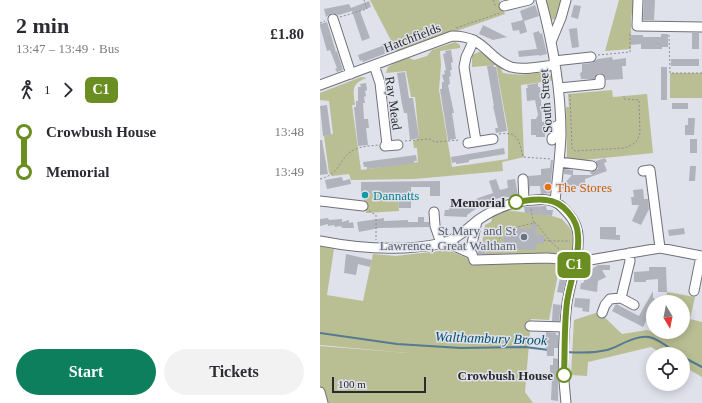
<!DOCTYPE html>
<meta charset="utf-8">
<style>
body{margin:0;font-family:"Times New Roman",serif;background:#f2f2f3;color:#2b2b33;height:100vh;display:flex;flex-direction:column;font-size:15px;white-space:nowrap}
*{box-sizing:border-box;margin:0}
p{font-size:13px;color:#7c7c81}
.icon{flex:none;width:22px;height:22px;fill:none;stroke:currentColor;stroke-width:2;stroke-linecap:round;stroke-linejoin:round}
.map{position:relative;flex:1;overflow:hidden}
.panel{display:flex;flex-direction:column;background:#fff;width:320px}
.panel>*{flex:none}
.badge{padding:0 8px;border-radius:6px;font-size:14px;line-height:26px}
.needle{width:26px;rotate:170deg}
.controls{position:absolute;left:326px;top:295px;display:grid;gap:8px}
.controls a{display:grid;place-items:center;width:44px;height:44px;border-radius:50%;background:#fff;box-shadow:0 2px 10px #0003;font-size:20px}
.scale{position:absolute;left:12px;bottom:10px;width:94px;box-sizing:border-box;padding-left:4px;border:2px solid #2b2b2f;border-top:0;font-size:11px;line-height:14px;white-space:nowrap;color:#2b2b2f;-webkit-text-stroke:3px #dfe1eb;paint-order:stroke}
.map>.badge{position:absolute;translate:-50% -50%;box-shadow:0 0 0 2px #fff}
.legs{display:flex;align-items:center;gap:6px;height:44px;padding:0 16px;font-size:13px}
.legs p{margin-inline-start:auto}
.summary{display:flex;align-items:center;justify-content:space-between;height:68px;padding:0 16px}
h1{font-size:22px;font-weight:600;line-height:30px}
.primary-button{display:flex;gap:8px;margin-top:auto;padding:8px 16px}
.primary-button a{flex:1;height:46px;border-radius:24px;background:#0e7f5c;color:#fff;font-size:16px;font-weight:600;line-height:46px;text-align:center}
.primary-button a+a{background:#f2f2f3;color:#2b2b33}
ul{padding:0 16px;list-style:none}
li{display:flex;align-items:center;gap:14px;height:40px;font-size:15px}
li i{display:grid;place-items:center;width:6px;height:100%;margin:0 5px;background:currentColor}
li i::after{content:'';width:10px;height:10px;margin:-5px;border:3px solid;border-radius:50%;background:#fff}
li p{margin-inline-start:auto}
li:first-child i{background:linear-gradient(#0000 50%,currentColor 0)}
li:last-child i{background:linear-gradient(currentColor 50%,#0000 0)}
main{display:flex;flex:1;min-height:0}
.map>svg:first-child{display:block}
</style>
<main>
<section class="panel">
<div class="summary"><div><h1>2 min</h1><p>13:47 – 13:49 · Bus</p></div><b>£1.80</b></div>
<div class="legs"><svg class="icon" aria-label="walk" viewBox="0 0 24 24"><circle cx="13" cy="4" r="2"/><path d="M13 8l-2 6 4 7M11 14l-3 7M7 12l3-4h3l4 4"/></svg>1<svg class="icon" aria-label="forward" viewBox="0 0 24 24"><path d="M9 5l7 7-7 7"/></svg><b class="badge" style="background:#6b8e23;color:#fff">C1</b></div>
<ul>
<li><i style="color:#6b8e23"></i><b>Crowbush House</b><p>13:48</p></li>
<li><i style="color:#6b8e23"></i><b>Memorial</b><p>13:49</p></li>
</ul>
<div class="primary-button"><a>Start</a><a>Tickets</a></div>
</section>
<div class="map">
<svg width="382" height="403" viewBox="0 0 382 403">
<rect width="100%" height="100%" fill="#dfe1eb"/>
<path fill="#babe93" d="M50,0H179L185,14L77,52Z
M222,0H241L236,18L232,20L227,18Z
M299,0H314L311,18V49L285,51Z
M135,42L140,45V48L120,51L121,65L119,90L132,167L188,159V131L176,65L152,67V55L161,51L179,66L183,73C199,76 209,74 226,72L229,76L235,74L236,80L201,85L204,157L182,162L183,171L94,179L31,180L29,174L12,176L9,173L4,136L13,134L9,101L0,100V93L41,77L47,78C31,83 33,90 35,105H32L41,170L98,162L97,148H94L93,141L99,138L95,97H91L86,71L66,73L68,67L76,62L89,58L94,60L107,56L112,50Z
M350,73H382V98H350Z
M292,90L293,97L327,94L333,153L254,161L247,159L246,107H249L248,94Z
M55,188L84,193L78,195L79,211L46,213L43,195L55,194Z
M186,210L232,216L242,219L250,228L253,237L254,266L240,264L229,320L211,319L205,392L213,403H0V346L88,353L0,345V246L14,249L7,295L43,301L53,254L76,256L128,250L147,258L165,260L166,244H162L165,225L171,222L173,215Z
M347,292L375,297L370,319L382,322V377L363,366V354H343L331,347L268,362L267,376L251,375L254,320L279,312L302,334L327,330L339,335L340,332H363V302H345Z"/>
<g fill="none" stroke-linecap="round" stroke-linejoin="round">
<path stroke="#547b91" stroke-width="2" d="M0,333L77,344L141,348L205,347L229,350
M247,352C261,353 274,353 287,350C300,346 315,335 329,337C339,339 349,348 358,354
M363,357L382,367"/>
</g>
<path fill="#b0b2bc" d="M324,0H335L334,20H323Z
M49,1L51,7L40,11L50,38L42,41L32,11L19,15L12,13L6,17L4,9L29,4L31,8Z
M215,5L219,16L204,21L207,32L200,34L199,30L193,31L191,23L203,20L200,11Z
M254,5L261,6L258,19L251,17Z
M7,22L16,52L17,51L23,70L17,72L15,69L17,68L10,50L7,51L0,26V24Z
M163,25L187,37L173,40L159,34Z
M257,28L259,47L252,48L249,29Z
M219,31L220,34L222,33L227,54L219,56V55L199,57L198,51L217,49L213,33Z
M372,33H379V49H372Z
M341,34H348V47H342V49H321V44L311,45V35H323V37H341Z
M68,42L72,51L43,62L42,60L40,61L38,55L62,46L61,44Z
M131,50L133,62L131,63L132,70H130L131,76L129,77L130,84L128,85L134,113H132L136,139L128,140L120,89H122V82H124L122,75L125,74L124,71L126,70L123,54L126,53L125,51Z
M292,57L293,60L306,58V66H302L303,79L286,80L285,76L280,73L277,74L274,79H261L260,73L262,72V64L272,63L278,59Z
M351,59H379V66H351Z
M173,65L174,67H176L187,131L176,133L175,128H178L173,106H174L167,66Z
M341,67H347V100H341Z
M85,72L89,98H93L99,138L90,140L87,113H84L82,104L77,73Z
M46,83L47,90L45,91L46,96L44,97L45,103H43L44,119H48L49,128H46L48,145L38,146L34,107H36V101H38V87H41L40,84Z
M218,83V87H220L222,99H221L222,122L232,121L230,126V132L225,134V137H216V135H211V119H216L218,115L215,100L207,101L206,88H208L207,85Z
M352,103H368V109H352Z
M7,105L11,135L3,136L0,106Z
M368,118H375L374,135H365V125H368Z
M370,139H377V153H370Z
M0,140H2L8,174L0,175Z
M184,148L185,154L149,160V162L144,163L136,164V162L132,163L131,157Z
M96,155L97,161H94V163L81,165L47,169V167H44L43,162Z
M285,158L287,162L284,163L287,171L265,179V186H257L250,192L247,188L245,190L242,188L243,185L252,175L244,174V169L253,170V175H272L270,172L278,169L276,161Z
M231,160H233L230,193L221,194L220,186H210V194L208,176L221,175V169L230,168Z
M370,166H376L375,181H369Z
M22,177L23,181L30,179L31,184L7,189L5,180Z
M176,179L180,190L188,188L187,180L195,179L198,196L179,198L161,205L147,215V217L124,216L125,210H129V207H135V203H144V209L158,198L173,193L169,181Z
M120,181V196H110V187H91V208H79L78,193L41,195V182Z
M323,189L324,199H328L329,209L321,225L312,221L319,205H312L311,197H314L313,190Z
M226,206L227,210H233L232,216L205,213L204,207Z
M98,217H104V222H109V227L59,228L39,232L37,222L64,218V221L88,220V222H98Z
M8,218L9,220L22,219V222L29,220V223L33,222L34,228H22L21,226L15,227L14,225L8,226V224L0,226V219Z
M211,224L217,225L216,235H224V244L217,243L216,250L186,249V244H183L184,233H193L194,228L211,229Z
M280,227H296V235H300V240L280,239Z
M364,228L365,234L349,236L348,230Z
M158,244H166L165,254H158L157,250Z
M26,254L52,260L50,267L38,264L36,275L24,273Z
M243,265L249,266L243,293L237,292Z
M278,265H290V270H282L286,277L278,281L277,292L260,289L261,283H263L269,271Z
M329,267H346L347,292H338V279L326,280V282H314V272L329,271Z
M333,291V298L340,302H333V307L323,327L292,311L296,304L319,316Z
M255,298L270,299L269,312L262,311L263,308L254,307Z
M233,304L241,305L239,321H232Z
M226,332L236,333V335H238V348H234V356H227Z
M233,358L238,359V401L231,400L232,379L231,374H230V365H233Z"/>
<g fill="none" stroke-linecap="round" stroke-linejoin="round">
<defs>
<path id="minor" d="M221,0C233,44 241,89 241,135C240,158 237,180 235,202
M318,0L317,26L382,27
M184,6L209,0
M13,19L31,74
M154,40L146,57L144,67L156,141
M231,42L241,18L246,0
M234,61L271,57
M54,65L60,83L67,145
M0,85L132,36C166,36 166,58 191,67C205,71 222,66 235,65
M239,88L280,84V79
M232,140V138L236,135V126
M148,143L173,139
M65,146L78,145
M239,162L272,166
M323,171L330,170L340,248
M203,179L204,201
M0,201L43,206
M114,212L115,226L121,243
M0,241C41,249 82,252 123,243C136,240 148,228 158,220C175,208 193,201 214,200C224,199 234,199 242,207C250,215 257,223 258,235C260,254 250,284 247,303C243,336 242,371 246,403
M125,242L150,253
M150,253L152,254L154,260L227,258L264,261L340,248L382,256
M150,253L157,221
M374,291L381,256
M301,298L310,261L309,253
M282,313L285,305L290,299L301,298L314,305
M210,326L245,327
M0,392L3,403"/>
</defs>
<use href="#minor" stroke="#6f717a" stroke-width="11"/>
<path stroke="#8c8d94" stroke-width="1" stroke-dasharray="2 2" stroke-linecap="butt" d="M173,0L176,7
M20,17L47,9L44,0
M0,23L5,21
M136,28L180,13
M349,35L350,73H382
M278,55L310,52V34L311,32
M250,95L252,148L255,151L305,148L313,144L317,141L320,133L319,100L304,99V96
M179,134C199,131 199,141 203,157L231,159
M85,141L109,139L115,142L140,140
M0,179C22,174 19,155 36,149C42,146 51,146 58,145
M211,209L214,225
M49,211L56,215V240
M224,240L230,241L241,251
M170,252L182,235L189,229L214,223H216L230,241H250"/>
<use href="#minor" stroke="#fff" stroke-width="9"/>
</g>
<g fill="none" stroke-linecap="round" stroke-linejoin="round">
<defs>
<path id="line-1" d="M196,202C206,201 216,198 226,200C243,201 258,220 258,236C260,255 250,282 247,302C244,326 245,351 244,375"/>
</defs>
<use href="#line-1" stroke="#fff" stroke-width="9"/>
<use href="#line-1" stroke="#6b8e23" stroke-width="6"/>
</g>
<circle fill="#e8710a" stroke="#dfe1eb" stroke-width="1.5" cx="228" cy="187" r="4"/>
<circle fill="#0f9aa8" stroke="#dfe1eb" stroke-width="1.5" cx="45" cy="195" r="4"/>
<g fill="#fff" stroke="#6b8e23" stroke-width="2">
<circle cx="196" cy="202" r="7"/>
<circle cx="244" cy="375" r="7"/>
</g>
<circle fill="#6b7280" stroke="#dfe1eb" stroke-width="1.5" cx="204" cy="237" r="4"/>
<g text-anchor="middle" stroke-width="3" stroke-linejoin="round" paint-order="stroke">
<g font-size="13" fill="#2b2b2f" stroke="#dfe1eb">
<text transform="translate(92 37) rotate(-21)" y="5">Hatchfields</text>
<text transform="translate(225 101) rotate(-94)" y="5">South Street</text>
<text transform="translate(74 103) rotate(82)" y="5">Ray Mead</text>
</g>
<g font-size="13" fill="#c56008" stroke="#dfe1eb" text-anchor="start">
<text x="236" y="192">The Stores</text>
</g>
<g font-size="13" fill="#0d838f" stroke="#dfe1eb" text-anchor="start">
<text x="53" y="200">Dannatts</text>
</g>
<g font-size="13" font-weight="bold" fill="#2b2b2f" stroke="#dfe1eb" text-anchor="end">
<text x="185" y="207">Memorial</text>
<text x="233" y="380">Crowbush House</text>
</g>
<g font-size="13" fill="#5b616d" stroke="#dfe1eb" text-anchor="end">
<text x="196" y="235">St Mary and St<tspan x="196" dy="15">Lawrence, Great Waltham</tspan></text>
</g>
<g font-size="14" font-style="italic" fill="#02506f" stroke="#dfe1eb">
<text transform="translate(171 338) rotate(2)" y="5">Walthambury Brook</text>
</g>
</g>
</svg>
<div class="controls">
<a><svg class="needle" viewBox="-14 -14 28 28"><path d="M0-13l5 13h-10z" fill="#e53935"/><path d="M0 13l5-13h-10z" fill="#7c7c81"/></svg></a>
<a><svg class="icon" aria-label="locate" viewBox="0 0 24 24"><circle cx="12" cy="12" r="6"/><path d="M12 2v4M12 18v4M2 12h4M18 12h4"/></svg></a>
</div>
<div class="scale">100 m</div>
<b class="badge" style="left:254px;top:265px;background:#6b8e23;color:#fff">C1</b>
</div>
</main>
